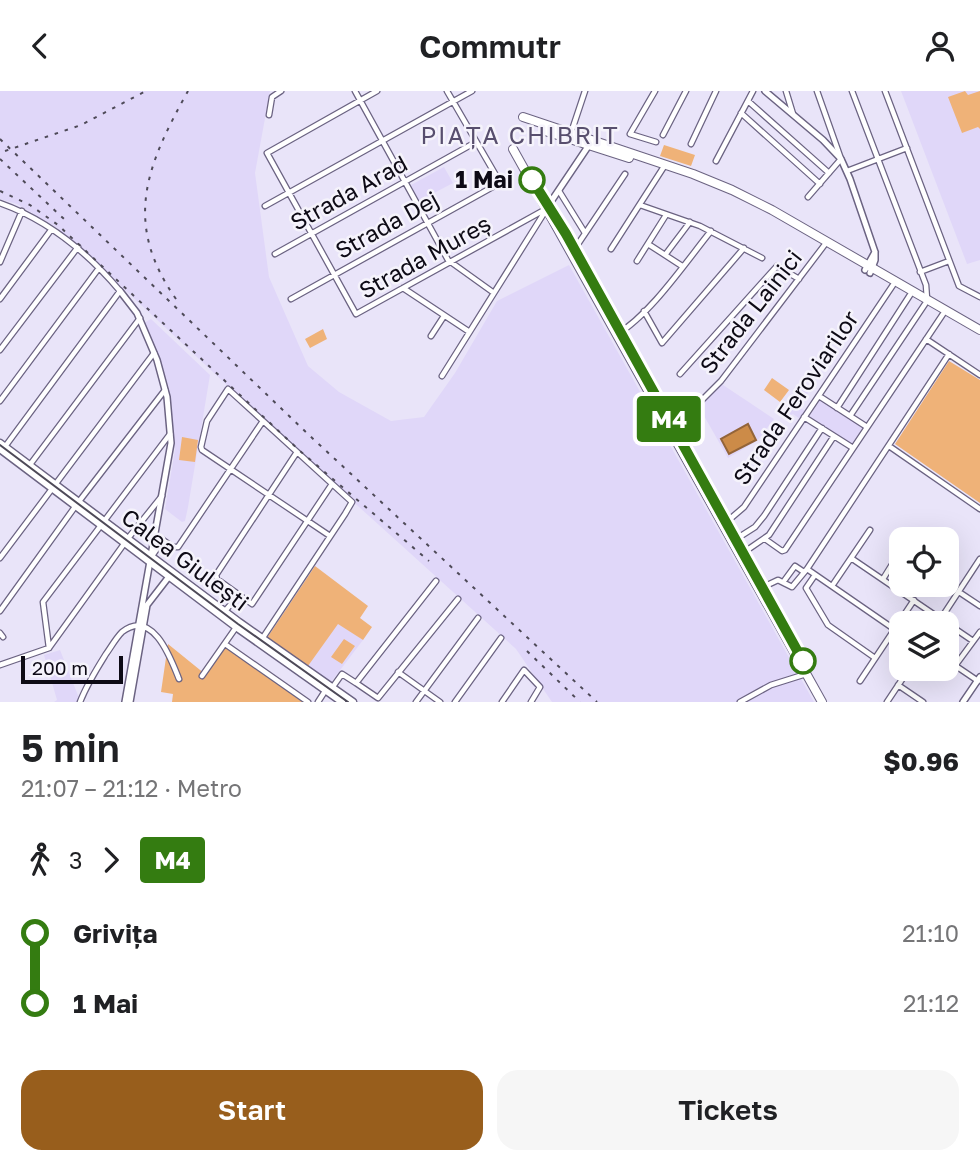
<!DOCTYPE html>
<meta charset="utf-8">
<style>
body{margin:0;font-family:"Golos Text",sans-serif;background:#f6f6f6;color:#202124;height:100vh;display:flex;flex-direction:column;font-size:26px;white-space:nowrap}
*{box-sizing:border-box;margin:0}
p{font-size:23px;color:#757577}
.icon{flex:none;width:38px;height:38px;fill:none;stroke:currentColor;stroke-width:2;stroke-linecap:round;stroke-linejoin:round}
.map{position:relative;height:611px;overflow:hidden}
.sheet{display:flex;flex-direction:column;background:#fff;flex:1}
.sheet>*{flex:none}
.badge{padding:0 14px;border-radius:5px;font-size:24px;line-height:46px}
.controls{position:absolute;left:889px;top:436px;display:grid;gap:14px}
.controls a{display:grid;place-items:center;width:70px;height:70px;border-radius:14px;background:#fff;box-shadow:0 7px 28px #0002;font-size:35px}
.scale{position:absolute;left:21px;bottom:18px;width:102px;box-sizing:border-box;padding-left:7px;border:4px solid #0d0a15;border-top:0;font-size:19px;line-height:24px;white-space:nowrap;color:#0d0a15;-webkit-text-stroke:5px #f5f3fb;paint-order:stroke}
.map>.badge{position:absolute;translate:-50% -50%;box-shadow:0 0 0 4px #fff}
.legs{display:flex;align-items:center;gap:10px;height:77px;padding:0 21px;font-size:23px}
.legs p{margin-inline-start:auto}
.overview{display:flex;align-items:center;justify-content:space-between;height:119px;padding:0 21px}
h1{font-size:38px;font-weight:600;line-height:52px}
.primary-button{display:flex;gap:14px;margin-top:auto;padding:14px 21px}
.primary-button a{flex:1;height:80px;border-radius:21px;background:#985e1c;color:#fff;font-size:28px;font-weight:600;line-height:80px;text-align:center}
.primary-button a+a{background:#f6f6f6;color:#202124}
ul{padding:0 21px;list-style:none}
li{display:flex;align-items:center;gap:24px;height:70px;font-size:26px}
li i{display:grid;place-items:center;width:10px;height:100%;margin:0 9px;background:currentColor}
li i::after{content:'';width:18px;height:18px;margin:-9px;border:5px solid;border-radius:50%;background:#fff}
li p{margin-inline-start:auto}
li:first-child i{background:linear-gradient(#0000 50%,currentColor 0)}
li:last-child i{background:linear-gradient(currentColor 50%,#0000 0)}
header{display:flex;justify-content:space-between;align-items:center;height:91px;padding:0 21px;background:#fff;font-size:32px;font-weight:600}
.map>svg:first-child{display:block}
</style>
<header><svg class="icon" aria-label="back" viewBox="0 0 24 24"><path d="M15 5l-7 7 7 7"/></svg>Commutr<svg class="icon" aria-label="person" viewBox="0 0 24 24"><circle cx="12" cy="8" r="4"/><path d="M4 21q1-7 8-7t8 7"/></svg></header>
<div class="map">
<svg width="980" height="611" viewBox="0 0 980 611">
<rect width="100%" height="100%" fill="#e9e4f9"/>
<path fill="#e0d7f9" d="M0,0H270L255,82L269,186L308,275L339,301L391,330L424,326L455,282L497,210L569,174L814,611H552L516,558L306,368L78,155L56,136L17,113L0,108Z
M901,0H980V169L967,173Z
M444,76L453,92L419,110L411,94Z
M151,228L210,284L188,416L185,430L182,431L165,418L175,359L169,297L160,269L144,232Z
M720,292L774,328L757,350L728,367L699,316Z
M800,292L811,297L799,316L805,320L800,328L793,323L787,326L781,322Z
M820,309L863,337L851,355L809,326Z
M338,532L363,549L331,591L308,575Z
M60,559L79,607L78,611H54L57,609L44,564Z"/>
<path fill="#efb278" d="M965,0L968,4L980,0V38L978,36L962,42L948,6Z
M664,54L695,64L691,75L660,65Z
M323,238L327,248L310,257L305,248Z
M949,270L980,289V412L895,353Z
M772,287L789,299L780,311L764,299Z
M182,346L198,349L195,371L179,369Z
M315,475L368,515L360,527L372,536L363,549L338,533L308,575L267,547Z
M344,548L355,555L342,573L331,566Z
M168,553L205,583L225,556L303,611H172L173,603L161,601Z"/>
<path fill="#cc8b48" stroke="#936439" stroke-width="2" d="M748,333L756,349L729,363L721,348Z"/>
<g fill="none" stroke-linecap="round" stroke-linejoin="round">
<defs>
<path id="minor" d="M355,0L448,169L494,202
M377,0L267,62L356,223L546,118
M655,0L630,43L656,51
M786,0L793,23
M852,0L926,194L927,208
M885,0L959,195L980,206
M748,10L829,82
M741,22L820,93
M269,24L272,6L281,0
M571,42L585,0
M663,44L686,0
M691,53L716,0
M716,70L753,0
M847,80L907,57
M559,100L585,142
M808,106L841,68L817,0
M0,112C48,129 88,162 120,200L4,357
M640,114L700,135L762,167
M265,115L472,0
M648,153L682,175
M611,158L665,74
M570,160L576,156L625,83
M275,163L476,51
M665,164L690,131
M637,170L666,124
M0,171L22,120
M920,181L949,170
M403,197L468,240
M0,208L51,139
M291,208L498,93V88L447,0
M644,220L662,252L744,157
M616,244C651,223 685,172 711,140
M431,245L444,225
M926,248L980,284
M0,259L78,156
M680,283L777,175L799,188
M442,285L546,119
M819,305L867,336
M0,310L99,177
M837,317L910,204
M850,325L925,213
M804,326L853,357
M669,336L693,318L721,290L826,152
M889,355L980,418
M297,361L216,484L217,488L252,513L332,393
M29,375L140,227
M723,434L744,416L893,194
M156,444L173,456H178L263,330
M765,448L782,460L785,459L943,223
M733,450L755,436L764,425L822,337
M740,464L769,444L834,345
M152,465L163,449
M0,467L154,262
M851,467L973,550
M807,478L894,538
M815,484L806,497L828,534L875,567
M883,488L896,467
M784,490L795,475L804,481
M832,495L870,439
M759,498L778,489L792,496L807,478L949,263
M959,501L980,515
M0,520L77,413L165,299
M225,520L238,505
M938,532L980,468
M0,542L3,546
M262,548L345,423L352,411L228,298L207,330L201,356L202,359L330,445
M225,553L308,611
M49,557L43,511L170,343
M947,569L978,590
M0,574L49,557L129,446L162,405
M955,575L980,541
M398,581L440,611
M202,585L237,535
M860,590L914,509
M356,592L378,607L458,508
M898,594L923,611
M332,597L342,583L356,592L436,490
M80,611C87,593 96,579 106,563C111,556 116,547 122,541C153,517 171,568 179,588
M318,611L327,597
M416,611L478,527
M455,611L501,547
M502,611L524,579L540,596L531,611
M740,611L771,594L806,583
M887,611L909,578"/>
<path id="tertiary" d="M765,0L823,49L841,68L850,88L875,161V169L870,182
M546,118L589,54
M865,179L875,161
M120,200L137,222L157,269L167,306L171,352L125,611
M130,611L147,514L171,483
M963,611L980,586"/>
<path id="secondary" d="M0,352L239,531L353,611
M0,358L236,536L342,611"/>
<path id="primary" d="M523,26L693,83L732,99L772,119L980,239
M545,40L629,67
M513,58L822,611"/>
</defs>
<use href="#minor" stroke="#6b6382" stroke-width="7"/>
<use href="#tertiary" stroke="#6b6382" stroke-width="8"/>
<use href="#secondary" stroke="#6b6382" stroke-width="9"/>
<use href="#primary" stroke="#6b6382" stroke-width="10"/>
<use href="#minor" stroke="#fff" stroke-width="4.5"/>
<use href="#tertiary" stroke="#fff" stroke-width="5"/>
<use href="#secondary" stroke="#fff" stroke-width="6"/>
<use href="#primary" stroke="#fff" stroke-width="8"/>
<path stroke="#4e4a58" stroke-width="2" d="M0,354L238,533L348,611"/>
<path stroke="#4e4a58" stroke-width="2" stroke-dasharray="3.5 7" stroke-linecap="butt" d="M0,48L309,344L597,611
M5,60L81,34L146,0
M0,68L64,128
M0,100L30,114L58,134L300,360L429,470
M176,208C122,131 147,74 188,0
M527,560L580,611"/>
</g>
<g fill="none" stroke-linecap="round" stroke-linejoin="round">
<defs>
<path id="line-1" d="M532,89L566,143L803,570"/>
</defs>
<use href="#line-1" stroke="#fff" stroke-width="16"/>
<use href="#line-1" stroke="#347c11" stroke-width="10"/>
</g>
<g fill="#fff" stroke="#347c11" stroke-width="3.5">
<circle cx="532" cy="89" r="12"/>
<circle cx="803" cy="570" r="12"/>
</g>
<g text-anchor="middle" stroke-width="5" stroke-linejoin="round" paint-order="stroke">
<g font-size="23" font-weight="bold" fill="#0d0a15" stroke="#f5f3fb" text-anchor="end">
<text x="513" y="97">1 Mai</text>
</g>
<g font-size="23" fill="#0d0a15" stroke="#f5f3fb">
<text transform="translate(349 102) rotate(-29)" y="8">Strada Arad</text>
<text transform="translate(387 134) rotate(-29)" y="8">Strada Dej</text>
<text transform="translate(425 166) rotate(-29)" y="8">Strada Mureș</text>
<text transform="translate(751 221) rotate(-52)" y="8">Strada Lainici</text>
<text transform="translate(796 307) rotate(-56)" y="8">Strada Feroviarilor</text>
<text transform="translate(185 469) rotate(37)" y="8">Calea Giulești</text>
</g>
<g font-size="24" letter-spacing="2" fill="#584f6e" stroke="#f5f3fb">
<text x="520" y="53">PIAȚA CHIBRIT</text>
</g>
</g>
</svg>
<div class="controls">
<a><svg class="icon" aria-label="locate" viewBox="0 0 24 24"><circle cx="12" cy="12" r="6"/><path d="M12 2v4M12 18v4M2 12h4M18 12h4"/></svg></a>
<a><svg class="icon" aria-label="layers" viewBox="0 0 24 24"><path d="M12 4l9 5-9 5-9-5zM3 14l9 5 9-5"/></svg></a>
</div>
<div class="scale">200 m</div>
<b class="badge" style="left:669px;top:328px;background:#347c11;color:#fff">M4</b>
</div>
<section class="sheet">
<div class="overview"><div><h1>5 min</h1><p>21:07 – 21:12 · Metro</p></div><b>$0.96</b></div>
<div class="legs"><svg class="icon" aria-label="walk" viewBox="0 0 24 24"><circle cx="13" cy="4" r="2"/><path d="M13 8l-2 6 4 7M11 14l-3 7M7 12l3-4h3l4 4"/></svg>3<svg class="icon" aria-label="forward" viewBox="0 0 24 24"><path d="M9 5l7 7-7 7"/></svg><b class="badge" style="background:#347c11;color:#fff">M4</b></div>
<ul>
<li><i style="color:#347c11"></i><b>Grivița</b><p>21:10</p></li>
<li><i style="color:#347c11"></i><b>1 Mai</b><p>21:12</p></li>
</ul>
<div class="primary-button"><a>Start</a><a>Tickets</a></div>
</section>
